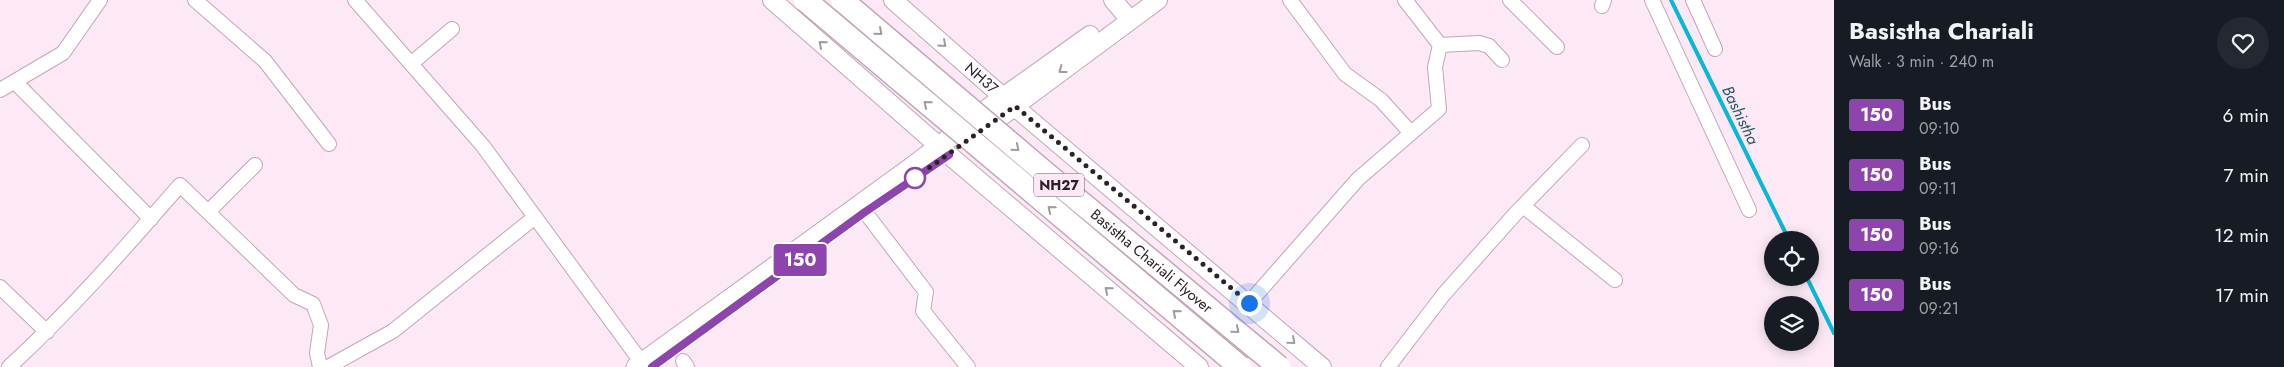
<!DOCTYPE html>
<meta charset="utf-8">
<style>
body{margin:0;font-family:Jost,sans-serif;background:#242831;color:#f1f3f6;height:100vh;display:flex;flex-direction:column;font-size:19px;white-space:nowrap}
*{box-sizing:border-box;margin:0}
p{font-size:16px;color:#9ea1a6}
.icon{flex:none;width:28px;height:28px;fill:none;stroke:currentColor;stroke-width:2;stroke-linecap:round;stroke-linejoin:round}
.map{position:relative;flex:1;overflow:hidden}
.drawer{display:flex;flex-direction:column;background:#171b24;width:450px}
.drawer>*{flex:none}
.badge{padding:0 10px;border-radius:4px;font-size:18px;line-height:32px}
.fabs{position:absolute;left:1764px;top:231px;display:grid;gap:10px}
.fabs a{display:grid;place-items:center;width:55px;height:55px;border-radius:50%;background:#171b24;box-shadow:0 2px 12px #0003;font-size:25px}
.you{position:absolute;width:25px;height:25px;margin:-12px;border:4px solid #fff;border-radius:50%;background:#1a73e8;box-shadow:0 0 0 8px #1a73e833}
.map>.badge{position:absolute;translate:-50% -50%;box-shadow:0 0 0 2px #fff}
.round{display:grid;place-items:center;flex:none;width:52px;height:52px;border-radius:26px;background:#242831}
.summary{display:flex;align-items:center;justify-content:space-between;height:85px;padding:0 15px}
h1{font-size:24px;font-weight:700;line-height:38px}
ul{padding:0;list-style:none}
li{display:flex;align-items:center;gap:15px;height:60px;padding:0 15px}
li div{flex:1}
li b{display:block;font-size:19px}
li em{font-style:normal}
li .badge{min-width:55px;font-weight:700;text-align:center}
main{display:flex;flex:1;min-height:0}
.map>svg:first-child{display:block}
</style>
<main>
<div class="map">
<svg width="1834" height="367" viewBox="0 0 1834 367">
<rect width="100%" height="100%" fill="#fce9f5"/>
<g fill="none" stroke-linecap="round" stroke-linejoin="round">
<path stroke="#08b8d6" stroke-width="4" d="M1671,0L1789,240
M1807,278L1834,333"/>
<defs>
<path id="minor" d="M195,0L265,61L329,144
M355,0L483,146L642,363
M1290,0L1345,74L1381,100L1411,133
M1510,0L1557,47
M1652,0L1749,210
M1693,0L1715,49
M1602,6L1604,0
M1440,45L1479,43L1489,46L1502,60
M412,63L452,29
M15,82L151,219
M0,90L63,53L100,0
M1523,206L1615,280
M208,212L255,165
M865,212L926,292L923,311L968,367
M0,287L47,332
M1249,303L1358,179L1439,109L1435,67L1440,45L1405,0
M683,361L687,367
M9,367C71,310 125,248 180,185L294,295L313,304L321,325L317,353L320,367
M328,367L393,331L535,217
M1388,367L1444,294L1516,213L1582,145"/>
<g id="tertiary">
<path d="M772,0L949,155L1199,367"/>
<path id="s1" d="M893,0L1003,97L1322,367"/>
<path d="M1113,0L1130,20"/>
<path d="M1003,97L1090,35"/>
<path d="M1015,106L1158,0"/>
</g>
<path id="secondary" d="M977,133L1015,106
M636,367L909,169L1003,97"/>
</defs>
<use href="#minor" stroke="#c2a5b9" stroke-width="16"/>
<use href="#tertiary" stroke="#c2a5b9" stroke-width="20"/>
<use href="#secondary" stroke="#c2a5b9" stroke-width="21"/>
<use href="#minor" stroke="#fff" stroke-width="14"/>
<use href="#tertiary" stroke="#fff" stroke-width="18"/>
<use href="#secondary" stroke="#fff" stroke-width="19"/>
<defs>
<g id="trunk-bridge">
<path d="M805,0L1240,367"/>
<path id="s2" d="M842,0L1043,171L1279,367"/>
</g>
</defs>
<use href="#trunk-bridge" stroke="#c2a5b9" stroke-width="25" stroke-linecap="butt"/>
<use href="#trunk-bridge" stroke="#fff" stroke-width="22"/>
</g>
<defs><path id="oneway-chevron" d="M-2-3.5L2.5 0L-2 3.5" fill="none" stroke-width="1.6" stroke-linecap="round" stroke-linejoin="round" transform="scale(1.25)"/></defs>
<g stroke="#a09b9f">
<use href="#oneway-chevron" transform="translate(879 32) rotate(41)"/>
<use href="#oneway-chevron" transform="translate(822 44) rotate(-139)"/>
<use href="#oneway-chevron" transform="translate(943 44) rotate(42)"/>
<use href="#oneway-chevron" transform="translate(1062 70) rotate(143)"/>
<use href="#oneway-chevron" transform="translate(927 104) rotate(-140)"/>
<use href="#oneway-chevron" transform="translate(1016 148) rotate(40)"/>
<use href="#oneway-chevron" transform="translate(1051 209) rotate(-140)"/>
<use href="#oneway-chevron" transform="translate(1108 290) rotate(-140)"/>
<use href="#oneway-chevron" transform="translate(1176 313) rotate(-140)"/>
<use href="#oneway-chevron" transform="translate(1236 330) rotate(40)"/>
<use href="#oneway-chevron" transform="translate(1292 341) rotate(41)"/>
</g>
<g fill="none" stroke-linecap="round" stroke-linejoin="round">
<defs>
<path id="line" d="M652,367L865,212L949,155"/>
</defs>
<use href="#line" stroke="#fff" stroke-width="11"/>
<use href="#line" stroke="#8e44ad" stroke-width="8"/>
<path stroke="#2d2129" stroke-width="5" stroke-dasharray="0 9" d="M915,178L1015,106L1249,303"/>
</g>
<circle fill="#fff" stroke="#8e44ad" stroke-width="2.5" cx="915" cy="178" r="10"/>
<g text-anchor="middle" stroke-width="5" stroke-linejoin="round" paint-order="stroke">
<rect fill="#fce9f5" stroke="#6b5d66" stroke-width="1" x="1034" y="173.5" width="50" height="23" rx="4"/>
<g font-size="14" font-weight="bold" fill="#2d2129">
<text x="1059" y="190">NH27</text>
</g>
<g font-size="15" fill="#2d2129" stroke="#fce9f5">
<text dy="5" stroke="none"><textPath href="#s1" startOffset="118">NH37</textPath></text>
<text dy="5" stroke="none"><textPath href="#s2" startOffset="405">Basistha Chariali Flyover</textPath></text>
</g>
<g font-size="16" font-style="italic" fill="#1d5865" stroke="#fce9f5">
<text transform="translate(1741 115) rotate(64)" y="6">Bashistha</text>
</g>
</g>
</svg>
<div class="fabs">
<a><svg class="icon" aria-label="locate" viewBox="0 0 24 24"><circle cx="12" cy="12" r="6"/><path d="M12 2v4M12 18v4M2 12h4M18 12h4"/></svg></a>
<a><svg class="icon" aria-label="layers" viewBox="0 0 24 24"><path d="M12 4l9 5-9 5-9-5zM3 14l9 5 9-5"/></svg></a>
</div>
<div class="you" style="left:1249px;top:303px"></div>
<b class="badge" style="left:800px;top:260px;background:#8e44ad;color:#fff">150</b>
</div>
<section class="drawer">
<div class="summary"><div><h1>Basistha Chariali</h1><p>Walk · 3 min · 240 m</p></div><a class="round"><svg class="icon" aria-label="heart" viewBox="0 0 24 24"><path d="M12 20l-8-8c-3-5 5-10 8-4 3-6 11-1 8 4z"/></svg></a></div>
<ul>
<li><span class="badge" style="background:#8e44ad;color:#fff">150</span><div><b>Bus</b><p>09:10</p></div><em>6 min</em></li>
<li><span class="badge" style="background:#8e44ad;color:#fff">150</span><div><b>Bus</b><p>09:11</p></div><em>7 min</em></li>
<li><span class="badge" style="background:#8e44ad;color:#fff">150</span><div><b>Bus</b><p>09:16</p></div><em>12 min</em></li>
<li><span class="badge" style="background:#8e44ad;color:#fff">150</span><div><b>Bus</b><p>09:21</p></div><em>17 min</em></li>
</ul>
</section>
</main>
